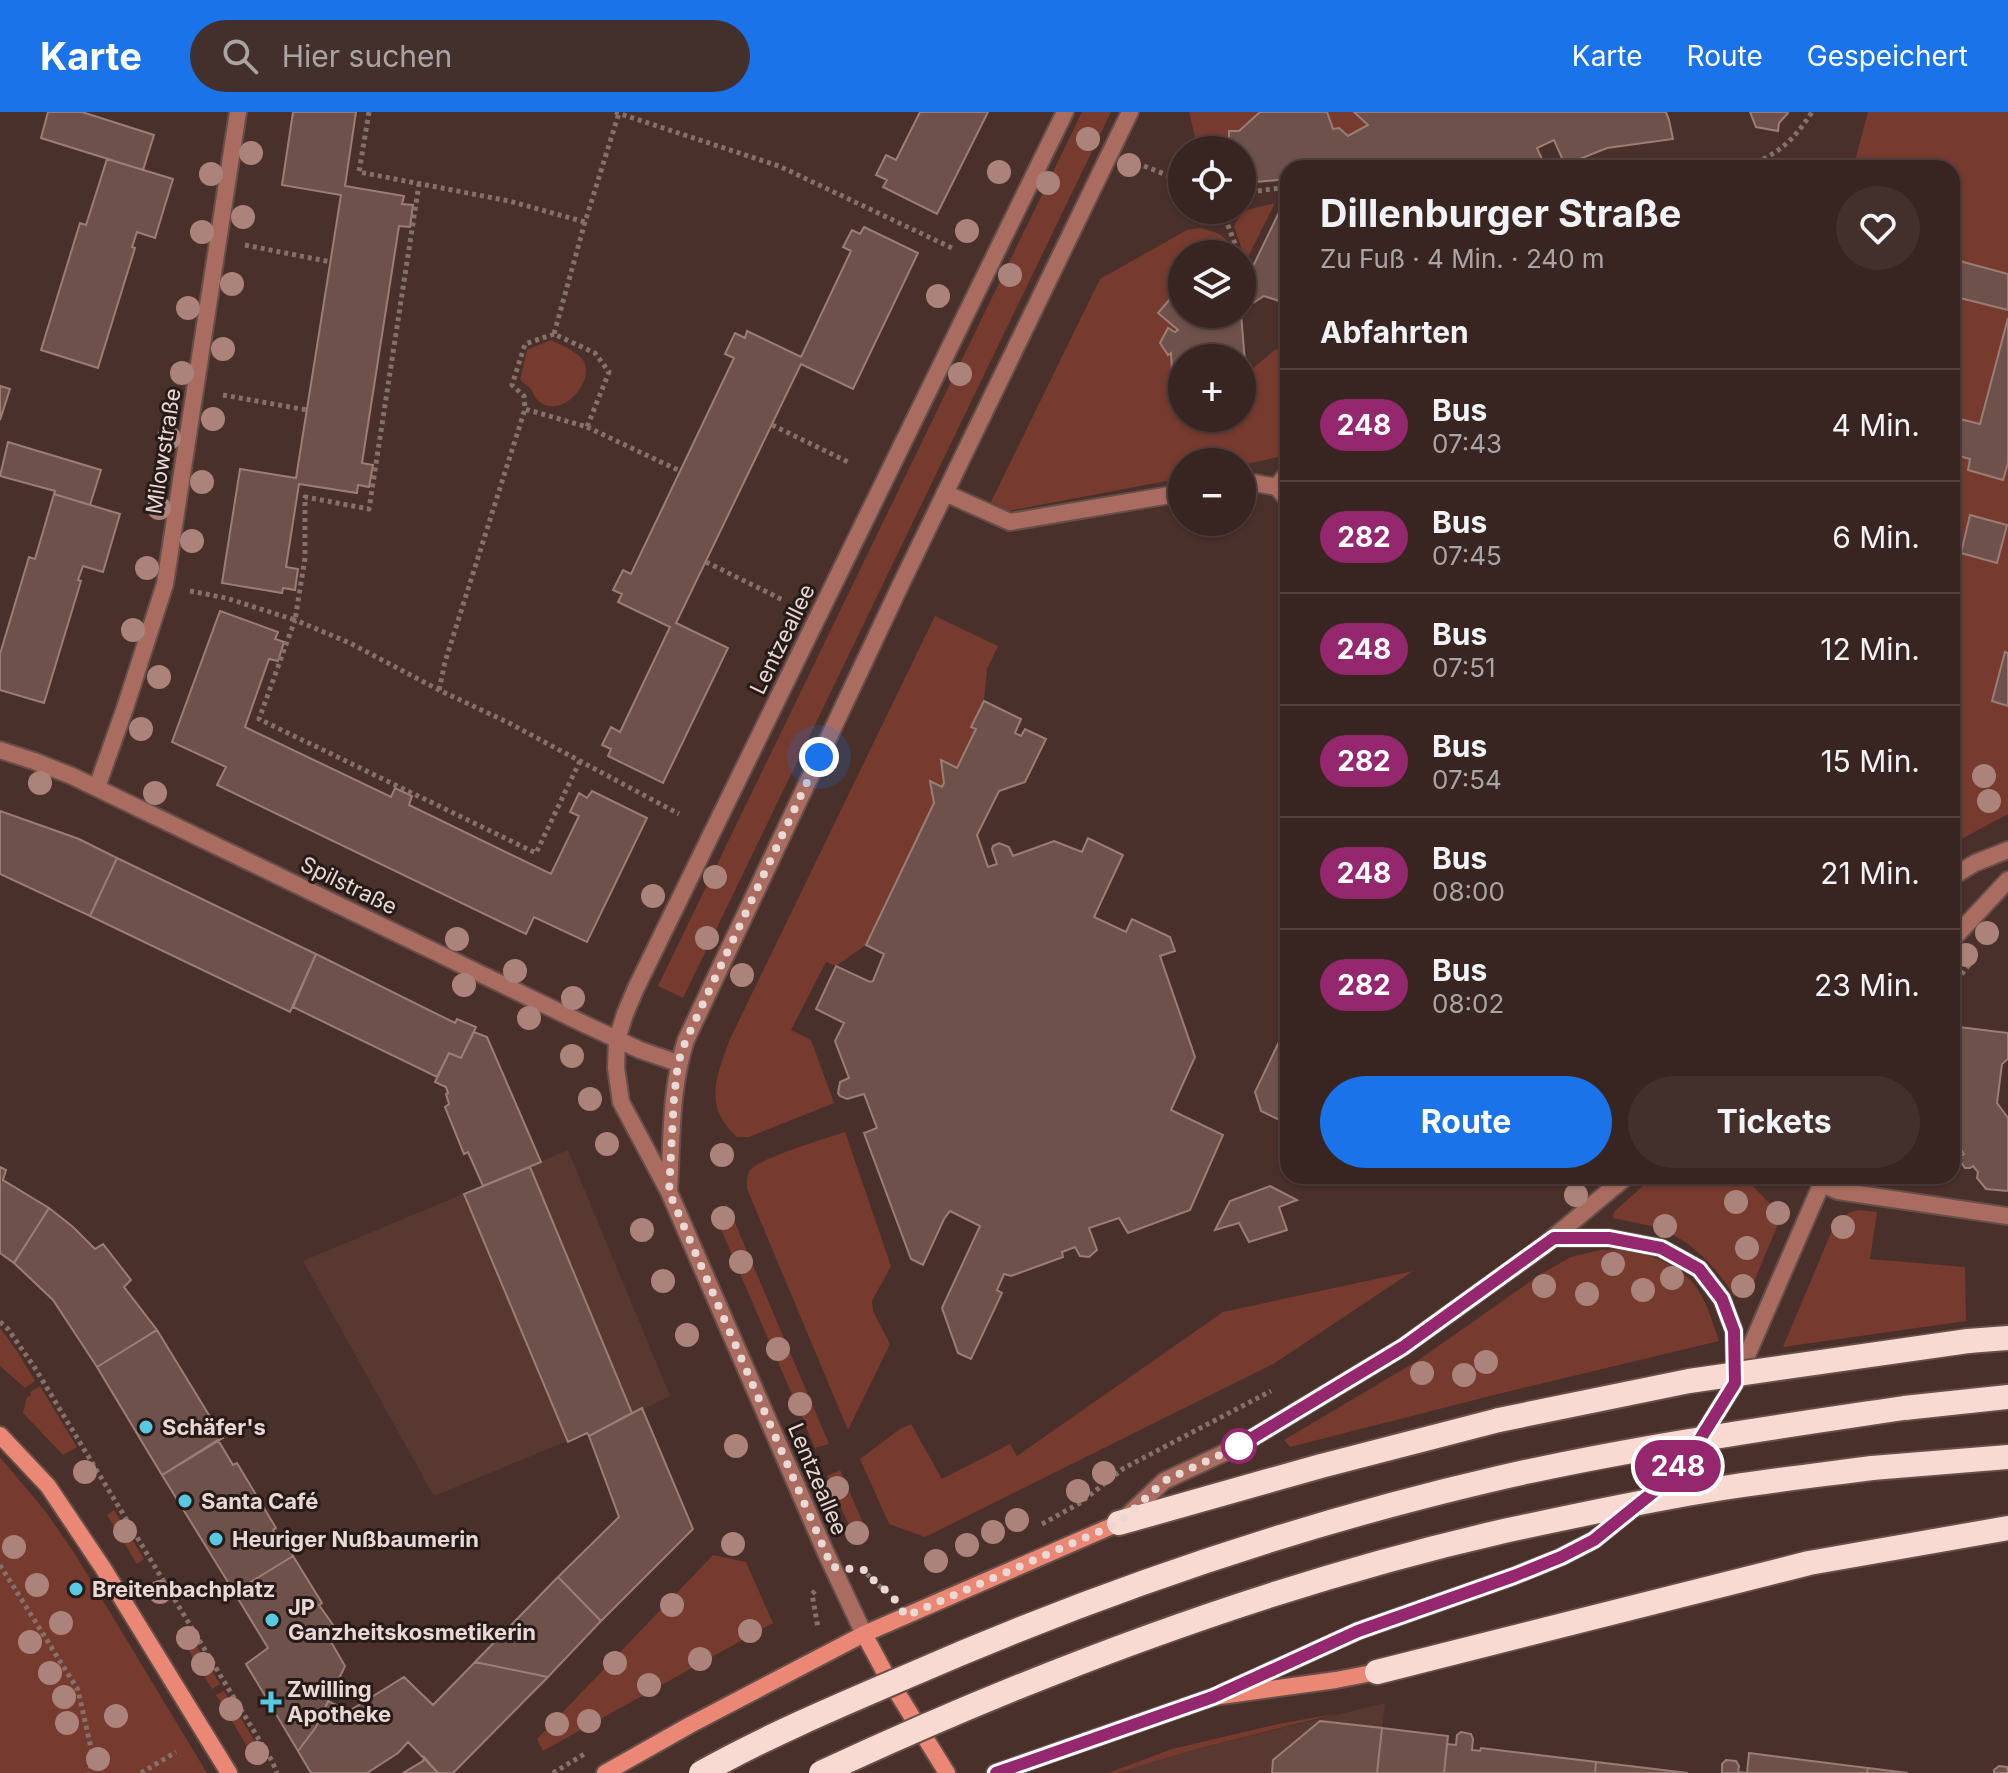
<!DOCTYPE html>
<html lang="de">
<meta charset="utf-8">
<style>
body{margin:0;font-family:Inter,sans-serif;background:#43302d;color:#f1f3f6;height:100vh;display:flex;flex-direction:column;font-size:30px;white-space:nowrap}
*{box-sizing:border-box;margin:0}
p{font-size:26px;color:#aba4a5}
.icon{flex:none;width:44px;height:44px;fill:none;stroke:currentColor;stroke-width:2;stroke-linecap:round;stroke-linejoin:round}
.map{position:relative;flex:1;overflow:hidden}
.side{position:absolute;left:1280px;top:48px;width:680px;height:1024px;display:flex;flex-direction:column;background:#382420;border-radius:24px;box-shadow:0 2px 6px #0004,0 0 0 2px #52413e}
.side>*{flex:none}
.badge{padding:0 16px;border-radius:26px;font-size:28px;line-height:52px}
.buttons{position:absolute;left:1168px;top:24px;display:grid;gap:16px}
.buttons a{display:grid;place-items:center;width:88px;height:88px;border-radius:50%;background:#382420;box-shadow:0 2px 6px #0004,0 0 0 2px #52413e;font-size:40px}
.you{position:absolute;width:40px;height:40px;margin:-20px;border:6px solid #fff;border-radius:50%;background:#1a73e8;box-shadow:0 0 0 12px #1a73e833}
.map>.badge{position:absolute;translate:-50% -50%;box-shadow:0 0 0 4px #fff}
h2{padding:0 40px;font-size:30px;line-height:72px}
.round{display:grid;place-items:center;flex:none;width:84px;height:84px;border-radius:42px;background:#43302d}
.overview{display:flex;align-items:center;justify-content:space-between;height:136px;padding:0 40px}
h1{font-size:38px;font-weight:700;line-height:60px}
.button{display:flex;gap:16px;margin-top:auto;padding:16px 40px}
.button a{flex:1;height:92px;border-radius:48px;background:#1a73e8;color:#fff;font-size:32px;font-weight:700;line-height:92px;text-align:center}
.button a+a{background:#43302d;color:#f1f3f6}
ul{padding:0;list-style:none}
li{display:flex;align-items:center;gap:24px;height:112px;padding:0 40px;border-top:2px solid #52413e}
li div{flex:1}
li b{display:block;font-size:30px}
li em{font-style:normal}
li .badge{min-width:88px;font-weight:700;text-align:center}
header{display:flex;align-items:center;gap:48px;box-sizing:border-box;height:112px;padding:0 40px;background:#1a73e8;color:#fff}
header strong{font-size:38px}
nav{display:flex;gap:44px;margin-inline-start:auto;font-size:28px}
.search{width:560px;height:72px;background:#43302d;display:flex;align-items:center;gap:20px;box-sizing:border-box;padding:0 28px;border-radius:44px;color:#aba4a5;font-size:30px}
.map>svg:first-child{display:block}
</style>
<header>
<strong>Karte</strong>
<div class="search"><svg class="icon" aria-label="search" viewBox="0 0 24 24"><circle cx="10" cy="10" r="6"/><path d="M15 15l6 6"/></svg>Hier suchen</div>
<nav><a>Karte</a><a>Route</a><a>Gespeichert</a></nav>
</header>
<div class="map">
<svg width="2008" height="1661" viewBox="0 0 2008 1661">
<rect width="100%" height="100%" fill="#4a302a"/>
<path fill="#593831" d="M568,1038L670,1284L589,1324L587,1321L434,1384L303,1149Z
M1385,1591L1377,1661H1117L1193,1638Z"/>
<path fill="#763a2f" d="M1082,0H1111L683,886L658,874Z
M1189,0H1260V1L1229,38H1198Z
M1327,0H1354L1368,13L1348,24L1339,16L1333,17Z
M1868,0H2008V702L1952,732V56H1853Z
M1275,91L1246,149L1234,114L1243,99Z
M1201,116C1220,121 1226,123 1234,142H1218L1193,134L1180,145L1182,147V173L1158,201L1178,218L1168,216L1177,277L1182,279V306H1242V273L1250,267L1246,262L1276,237L1283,239L1288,244V335L1283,344L1242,353V350H1182V366L1008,399L991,390L1100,167L1187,118Z
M551,228C561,233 576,239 583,248C596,267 565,306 541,291C535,288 534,281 530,276C527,273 523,271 520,268L527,238Z
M935,504L998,534L987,557L984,589L971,614L976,617L957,656L941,648L944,671L866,833L836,854L826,850L791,918L811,928L834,991L749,1025H737C703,995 716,965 730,927Z
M845,1020L891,1154L872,1189L873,1199L890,1232L848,1318L747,1077C747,1071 746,1064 750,1058C760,1046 827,1026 845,1020Z
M1654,1064H1744L1766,1088L1783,1100L1751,1177L1734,1184L1732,1180C1712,1151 1691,1128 1657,1116C1643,1111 1628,1110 1613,1106L1614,1100Z
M727,1092L829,1332L815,1336L714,1101Z
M1859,1098L1877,1100L1870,1147L1965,1155L1966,1209L1783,1235L1833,1116L1837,1117C1841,1105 1847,1100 1859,1098Z
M1600,1138C1609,1138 1618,1137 1626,1138C1648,1141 1679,1154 1693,1171C1707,1188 1712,1209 1719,1229L1494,1283L1290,1335L1284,1328L1417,1249L1541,1162L1571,1145Z
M1413,1159L1275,1251L925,1425L889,1412L860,1347L900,1317L911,1312L942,1367L1010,1332L1017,1344L1223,1200Z
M0,1216L17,1239L35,1269L25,1276L0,1254Z
M40,1274L77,1335L63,1343L23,1301L27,1285L31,1283L30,1280Z
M0,1345L46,1400L73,1439L207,1661H0Z
M840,1358L867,1420L854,1425L827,1364Z
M114,1398L144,1447L137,1452L107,1403Z
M713,1443L746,1450L773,1511L543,1639L537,1627Z
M185,1515L220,1572L212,1577L177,1519Z
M224,1579L267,1649L259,1654L216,1583Z
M1340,1601L1193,1638L1117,1661H1108L1172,1637L1278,1612Z"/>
<path fill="#6e514b" stroke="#9c7d76" stroke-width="2" d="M48,0H82L154,23L143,58L41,26Z
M293,0H356L345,74L404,84L402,92L413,93L410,115L399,114L362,351L373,353L369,375L358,373L357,381L299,372L286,455L298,457L295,478L283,476L282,481L222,471L240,357L296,366L341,83L282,73Z
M920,0H988L937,102L883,75L887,68L876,63L886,43L896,48Z
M1260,0H1327L1333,17L1339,16L1348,24L1368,13L1354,0H1666L1669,8L1673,27L1607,36L1565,53L1554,28L1537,36L1546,56H1288V67L1256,70L1242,60V38H1229V19H1239Z
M1750,0H1787L1788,1L1779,11L1778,19L1756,15Z
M107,47L173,67L155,126L137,120L132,135L135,136L98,256L41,238L80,111L86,113Z
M1288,90V192L1264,184L1242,198V177L1283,92Z
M864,115L918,141L853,277L801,252L676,511L728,536L663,671L608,644L611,637L602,633L611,615L620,620L670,515L618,490L622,482L613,478L623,458L631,462L734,246L725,242L735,221L745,226L747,219L801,245L851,139L843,135L852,118L860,122Z
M1193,134L1218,142H1183Z
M1952,147L2008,162V198L1952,184Z
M1182,173V202H1241L1246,262L1250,267L1242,272V246H1182V279L1177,277L1173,278L1171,241L1168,243L1160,231L1168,216L1175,220L1178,218L1158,201Z
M2008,206V351L2003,368L1968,358L1970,347L1952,342V305L1980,312Z
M0,274L10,277L0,308Z
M8,330L101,358L90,393L54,382L55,379L0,364Z
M54,382L120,402L103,460L83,454L78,468L81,469L44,591L0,578V542L29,445L35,447Z
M1970,403L2007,413L1997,451L1961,441Z
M220,499L278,520L275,527L284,530L278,549L269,547L245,615L391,685L395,676L412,684L409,693L551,762L579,704L570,700L579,681L587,686L592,679L647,706L587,830L534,805L526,822L217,673L226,655L172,630Z
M2005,540L2008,541V594L1992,589Z
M984,589L1021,607L1015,621L1021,624L1025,617L1046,627L1025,670L999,679L977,723L988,755L997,752L992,737L993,734L999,731L1009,735L1013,744L1054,729L1082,740L1088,726L1123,743L1094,805L1126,820L1132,807L1170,825L1175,839L1160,844L1195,945L1171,998L1223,1023L1190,1098L1128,1121L1119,1106L1089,1116L1097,1138L1089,1145L1080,1144L1075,1135L1062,1140L1063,1145L1011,1164L1004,1162L997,1178L1002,1181L971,1247L958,1241L942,1196L980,1114L950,1099L944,1107L923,1153L911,1147L864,1021L877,1016L864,982L847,987L840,984L838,981L840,970L849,966L835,929L844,911L816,897L836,854L870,870L873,869L884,842L866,833L934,691L930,669L942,675L944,671L941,648L957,656L976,617L971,615Z
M0,699L79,727L117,746L90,804L0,762Z
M117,746L316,842L290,900L90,804Z
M316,842L455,911L457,907L476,915L461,946L449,941L437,965L293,895Z
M1288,911V1012L1261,999L1255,980Z
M1959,915L2008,921V947L2002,952L1997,991L2008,1006V1079L1986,1077L1977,1066L1978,1060L1973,1054L1970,1056H1965L1960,1049V1044L1964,1042L1960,1036L1952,1033V967Z
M474,920L487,925L541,1050L483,1074L468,1040L464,1042L445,995L449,992L446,982L448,981L446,975L435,970L449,941L461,946Z
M0,1055L6,1058L3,1068L49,1096L14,1151L0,1141Z
M530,1055L632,1301L589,1324L587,1321L568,1330L464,1082Z
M1270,1074L1297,1088L1279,1095L1287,1118L1249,1130L1239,1111L1215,1118L1230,1089Z
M49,1096L73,1115L95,1137L103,1132L131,1168L124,1175L157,1218L97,1255L53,1188L14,1151Z
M157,1218L223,1326L162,1363L97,1255Z
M642,1296L693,1417L601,1509L558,1465L619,1405L589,1324Z
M218,1328L233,1353L237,1351L276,1416L273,1418L279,1429L282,1427L293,1444L234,1480L162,1363Z
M293,1444L322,1491L319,1493L336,1517L327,1523L345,1554L316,1615L298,1639L246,1552L268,1536L234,1480Z
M558,1465L601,1509L548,1565L475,1550Z
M475,1550L548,1565L453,1661H438L408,1630L398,1641L367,1661H311L298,1639L316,1615L328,1589L349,1599L404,1565L433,1593Z
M1320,1609L1382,1616L1377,1661H1272L1273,1648Z
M1382,1616L1448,1624L1444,1661H1377Z
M1461,1620L1471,1622L1473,1627L1472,1638L1480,1639L1481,1636L1596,1650L1595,1661H1444L1447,1632L1456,1633L1457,1623Z
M1749,1641L1868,1656L1867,1661H1722V1652L1726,1648L1736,1649L1739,1654L1738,1660L1747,1661Z
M424,1645L438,1661H403L423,1649Z
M1596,1650L1688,1661H1595Z
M1999,1654L2007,1655L2008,1661H1994V1658Z
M1868,1656L1908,1661H1867Z"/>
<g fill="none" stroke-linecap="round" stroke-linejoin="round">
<defs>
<path id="lane" d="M1242,371L1249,370L1277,375L1288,388
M1277,375L1288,360
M945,381L1010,410L1182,381
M1822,1072L1838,1079L2008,1104"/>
<path id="street" d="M0,638L34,649L72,664L580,910L640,938L678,951
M97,675L125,596L165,472L238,0
M1952,765L1975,751L2008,738
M1952,828L2008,768
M669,1078C672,1028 670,976 686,928L901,472L1130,0
M1554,1126H1609L1661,1136L1699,1157L1722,1187L1734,1219L1735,1266
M1125,1406L1164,1369L1239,1334L1403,1235L1542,1135L1627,1064
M864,1522L825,1439L669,1080L621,990L616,956L617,927L625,902L636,876L1065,0
M1222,1581L1358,1519L1514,1464L1561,1445L1594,1428L1656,1378L1694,1337L1735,1271L1825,1064"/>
<path id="secondary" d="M0,1323L48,1374L103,1456L229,1661
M864,1522L885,1561L947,1661
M605,1661L690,1613L864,1522L1119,1411
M995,1661L1213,1585L1336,1568L1377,1560"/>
<path id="highway" d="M1968,1229L2008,1226
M1904,1296L2008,1285
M1872,1356L2008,1345
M1119,1411L1321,1354L1499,1308
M1377,1560L1809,1451L2008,1416"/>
</defs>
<use href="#lane" stroke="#674e49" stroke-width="20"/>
<use href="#street" stroke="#674e49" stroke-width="20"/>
<use href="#secondary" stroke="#674e49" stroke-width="20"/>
<use href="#highway" stroke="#674e49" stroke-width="28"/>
<path stroke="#86706a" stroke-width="5" stroke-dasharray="4 4" stroke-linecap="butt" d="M369,0L359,60L509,89L585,110
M615,0L779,54L954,137
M1144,54L1182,69
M1741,56C1776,44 1792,31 1812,0
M1242,81L1288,75
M1222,98L1239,142
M245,133L331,150
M554,222L525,232L512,273L524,284L525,297L587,315L609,260L595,241L554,222L585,110L619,1
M223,283L307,298
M772,313L850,351
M587,315L680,359
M706,450L783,488
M190,479L226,486L295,508L305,446V385L369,397L419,72
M439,578L445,550L525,297
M580,649L536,741L259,607L295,508L350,531L439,578L509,611L679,702
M1952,875L1971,850
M0,1210L8,1217L35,1256L272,1649L277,1661
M1042,1412L1080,1391L1124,1356L1271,1279
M0,1453L78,1578L93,1645L89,1661
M867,1462L878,1473L889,1481
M815,1479L812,1482L818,1516
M141,1661L176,1640
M553,1661L586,1641"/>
<use href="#lane" stroke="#aa6c60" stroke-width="16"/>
<use href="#street" stroke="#aa6c60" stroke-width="16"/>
<use href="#secondary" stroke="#ea8875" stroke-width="16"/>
<use href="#highway" stroke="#f9dad3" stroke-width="24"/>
<defs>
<path id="highway-bridge" d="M1499,1308L1689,1269L1968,1229
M701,1661C767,1624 838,1594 908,1564C1100,1480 1299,1412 1503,1365C1635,1335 1770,1316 1904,1296
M821,1661C1040,1559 1268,1473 1504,1419C1564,1406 1626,1393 1687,1382C1748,1371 1811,1364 1872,1356"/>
</defs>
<use href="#highway-bridge" stroke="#674e49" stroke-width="28" stroke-linecap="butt"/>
<use href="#highway-bridge" stroke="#f9dad3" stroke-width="24"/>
</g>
<g fill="#ab837a">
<circle cx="1088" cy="27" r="12"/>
<circle cx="251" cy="41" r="12"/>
<circle cx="1129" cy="53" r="12"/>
<circle cx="999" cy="60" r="12"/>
<circle cx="211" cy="62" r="12"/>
<circle cx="1048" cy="71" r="12"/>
<circle cx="243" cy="105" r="12"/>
<circle cx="967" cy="119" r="12"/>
<circle cx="202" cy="120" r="12"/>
<circle cx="1010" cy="163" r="12"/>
<circle cx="232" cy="172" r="12"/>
<circle cx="938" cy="184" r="12"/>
<circle cx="188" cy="196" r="12"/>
<circle cx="223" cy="237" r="12"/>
<circle cx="182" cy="261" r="12"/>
<circle cx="960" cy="262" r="12"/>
<circle cx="213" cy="307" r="12"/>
<circle cx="169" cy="326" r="12"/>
<circle cx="202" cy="370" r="12"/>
<circle cx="159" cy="396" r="12"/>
<circle cx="192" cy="429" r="12"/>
<circle cx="147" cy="456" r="12"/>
<circle cx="133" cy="518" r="12"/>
<circle cx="159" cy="565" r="12"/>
<circle cx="141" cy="617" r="12"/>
<circle cx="1984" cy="664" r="12"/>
<circle cx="40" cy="671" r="12"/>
<circle cx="155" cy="681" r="12"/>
<circle cx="1989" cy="689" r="12"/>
<circle cx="715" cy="765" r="12"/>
<circle cx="653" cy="784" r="12"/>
<circle cx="1987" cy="821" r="12"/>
<circle cx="707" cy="826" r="12"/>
<circle cx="457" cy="827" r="12"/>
<circle cx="1966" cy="843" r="12"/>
<circle cx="515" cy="859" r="12"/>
<circle cx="742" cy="863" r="12"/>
<circle cx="464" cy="873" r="12"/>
<circle cx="573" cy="886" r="12"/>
<circle cx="529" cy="906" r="12"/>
<circle cx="572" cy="944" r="12"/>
<circle cx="590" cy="987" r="12"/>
<circle cx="607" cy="1032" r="12"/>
<circle cx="722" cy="1043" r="12"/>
<circle cx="1576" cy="1083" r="12"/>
<circle cx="1736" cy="1090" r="12"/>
<circle cx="1778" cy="1101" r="12"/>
<circle cx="723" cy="1106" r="12"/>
<circle cx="1665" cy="1114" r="12"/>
<circle cx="1843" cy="1115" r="12"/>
<circle cx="642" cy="1118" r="12"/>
<circle cx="1747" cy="1136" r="12"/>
<circle cx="741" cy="1150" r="12"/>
<circle cx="1613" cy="1152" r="12"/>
<circle cx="1672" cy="1166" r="12"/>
<circle cx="663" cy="1169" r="12"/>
<circle cx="1544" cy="1174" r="12"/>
<circle cx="1743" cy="1174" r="12"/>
<circle cx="1643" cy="1178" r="12"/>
<circle cx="1587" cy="1182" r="12"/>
<circle cx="687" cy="1223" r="12"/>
<circle cx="778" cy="1237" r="12"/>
<circle cx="1486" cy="1250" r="12"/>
<circle cx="1422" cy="1261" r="12"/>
<circle cx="1464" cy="1263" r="12"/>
<circle cx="800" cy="1292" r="12"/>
<circle cx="736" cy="1334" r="12"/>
<circle cx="85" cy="1360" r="12"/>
<circle cx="1104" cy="1361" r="12"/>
<circle cx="837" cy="1376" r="12"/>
<circle cx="1078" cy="1379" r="12"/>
<circle cx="1017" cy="1408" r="12"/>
<circle cx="125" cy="1419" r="12"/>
<circle cx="993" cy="1420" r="12"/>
<circle cx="857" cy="1421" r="12"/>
<circle cx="733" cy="1432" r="12"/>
<circle cx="967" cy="1433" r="12"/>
<circle cx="14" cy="1435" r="12"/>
<circle cx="936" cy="1449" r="12"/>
<circle cx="37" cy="1473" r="12"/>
<circle cx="160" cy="1480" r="12"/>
<circle cx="672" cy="1493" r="12"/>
<circle cx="61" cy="1511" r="12"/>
<circle cx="750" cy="1519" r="12"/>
<circle cx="188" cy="1526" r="12"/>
<circle cx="30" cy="1530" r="12"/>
<circle cx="700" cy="1547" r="12"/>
<circle cx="615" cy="1551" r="12"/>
<circle cx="203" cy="1552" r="12"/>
<circle cx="50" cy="1561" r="12"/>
<circle cx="649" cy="1573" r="12"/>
<circle cx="64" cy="1585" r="12"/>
<circle cx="231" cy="1597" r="12"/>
<circle cx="116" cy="1604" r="12"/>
<circle cx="589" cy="1609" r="12"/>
<circle cx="67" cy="1611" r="12"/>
<circle cx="557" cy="1612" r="12"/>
<circle cx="257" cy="1641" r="12"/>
<circle cx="98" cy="1647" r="12"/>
</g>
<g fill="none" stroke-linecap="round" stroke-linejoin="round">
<defs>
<path id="line" d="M996,1661L1213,1585L1358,1519L1514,1464L1561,1445L1594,1428L1656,1378L1694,1337L1735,1271L1734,1219L1722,1187L1699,1157L1661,1136L1609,1126H1554L1403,1235L1239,1334"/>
</defs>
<use href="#line" stroke="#fff" stroke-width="18"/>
<use href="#line" stroke="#95276e" stroke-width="12"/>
<path stroke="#e9d8d4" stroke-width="8" stroke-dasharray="0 14.4" d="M819,645L686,928L678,951L674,986L669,1080L832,1455L864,1458L878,1473L891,1482L906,1504L1119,1411L1164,1369L1239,1334"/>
</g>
<g fill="#55cae0" stroke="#271b19" stroke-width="3">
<circle cx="146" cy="1315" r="8"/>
<circle cx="185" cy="1389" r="8"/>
<circle cx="216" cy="1427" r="8"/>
<circle cx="76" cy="1477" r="8"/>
<circle cx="272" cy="1508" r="8"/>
<path d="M267 1578h8v8h8v8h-8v8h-8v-8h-8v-8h8z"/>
</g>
<circle fill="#fff" stroke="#95276e" stroke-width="4" cx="1239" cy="1334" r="16"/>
<g text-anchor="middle" stroke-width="6" stroke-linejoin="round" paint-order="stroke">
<g font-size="22" fill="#e9d8d4" stroke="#271b19">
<text transform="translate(163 339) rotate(-81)" y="8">Milowstraße</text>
<text transform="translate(782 527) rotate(-64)" y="8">Lentzeallee</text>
<text transform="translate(349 773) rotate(26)" y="8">Spilstraße</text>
<text transform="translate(818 1367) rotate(67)" y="8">Lentzeallee</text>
</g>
<g font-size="22" font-weight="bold" fill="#e9d8d4" stroke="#271b19" text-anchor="start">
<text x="162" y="1323">Schäfer's</text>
<text x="201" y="1397">Santa Café</text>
<text x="232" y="1435">Heuriger Nußbaumerin</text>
<text x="92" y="1485">Breitenbachplatz</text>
<text x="288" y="1503">JP<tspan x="288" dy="25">Ganzheitskosmetikerin</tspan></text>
<text x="287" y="1585">Zwilling<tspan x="287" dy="25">Apotheke</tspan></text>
</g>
</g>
</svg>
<div class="buttons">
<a><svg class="icon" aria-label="locate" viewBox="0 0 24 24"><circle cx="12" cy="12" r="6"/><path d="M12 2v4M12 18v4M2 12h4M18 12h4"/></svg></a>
<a><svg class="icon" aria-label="layers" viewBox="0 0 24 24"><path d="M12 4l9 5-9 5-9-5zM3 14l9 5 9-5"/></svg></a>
<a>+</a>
<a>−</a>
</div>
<div class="you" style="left:819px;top:645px"></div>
<b class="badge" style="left:1678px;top:1354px;background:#95276e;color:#fff">248</b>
<section class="side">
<div class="overview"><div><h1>Dillenburger Straße</h1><p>Zu Fuß · 4 Min. · 240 m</p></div><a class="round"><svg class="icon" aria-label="heart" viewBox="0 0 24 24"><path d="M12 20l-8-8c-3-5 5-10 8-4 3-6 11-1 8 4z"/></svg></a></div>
<h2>Abfahrten</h2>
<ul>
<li><span class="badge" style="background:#95276e;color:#fff">248</span><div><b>Bus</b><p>07:43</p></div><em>4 Min.</em></li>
<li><span class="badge" style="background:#95276e;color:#fff">282</span><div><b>Bus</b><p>07:45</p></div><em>6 Min.</em></li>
<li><span class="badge" style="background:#95276e;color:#fff">248</span><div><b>Bus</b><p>07:51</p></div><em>12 Min.</em></li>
<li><span class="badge" style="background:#95276e;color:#fff">282</span><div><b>Bus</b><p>07:54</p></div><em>15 Min.</em></li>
<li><span class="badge" style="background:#95276e;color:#fff">248</span><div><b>Bus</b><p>08:00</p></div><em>21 Min.</em></li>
<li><span class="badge" style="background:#95276e;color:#fff">282</span><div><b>Bus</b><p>08:02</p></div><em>23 Min.</em></li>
</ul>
<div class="button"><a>Route</a><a>Tickets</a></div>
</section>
</div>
